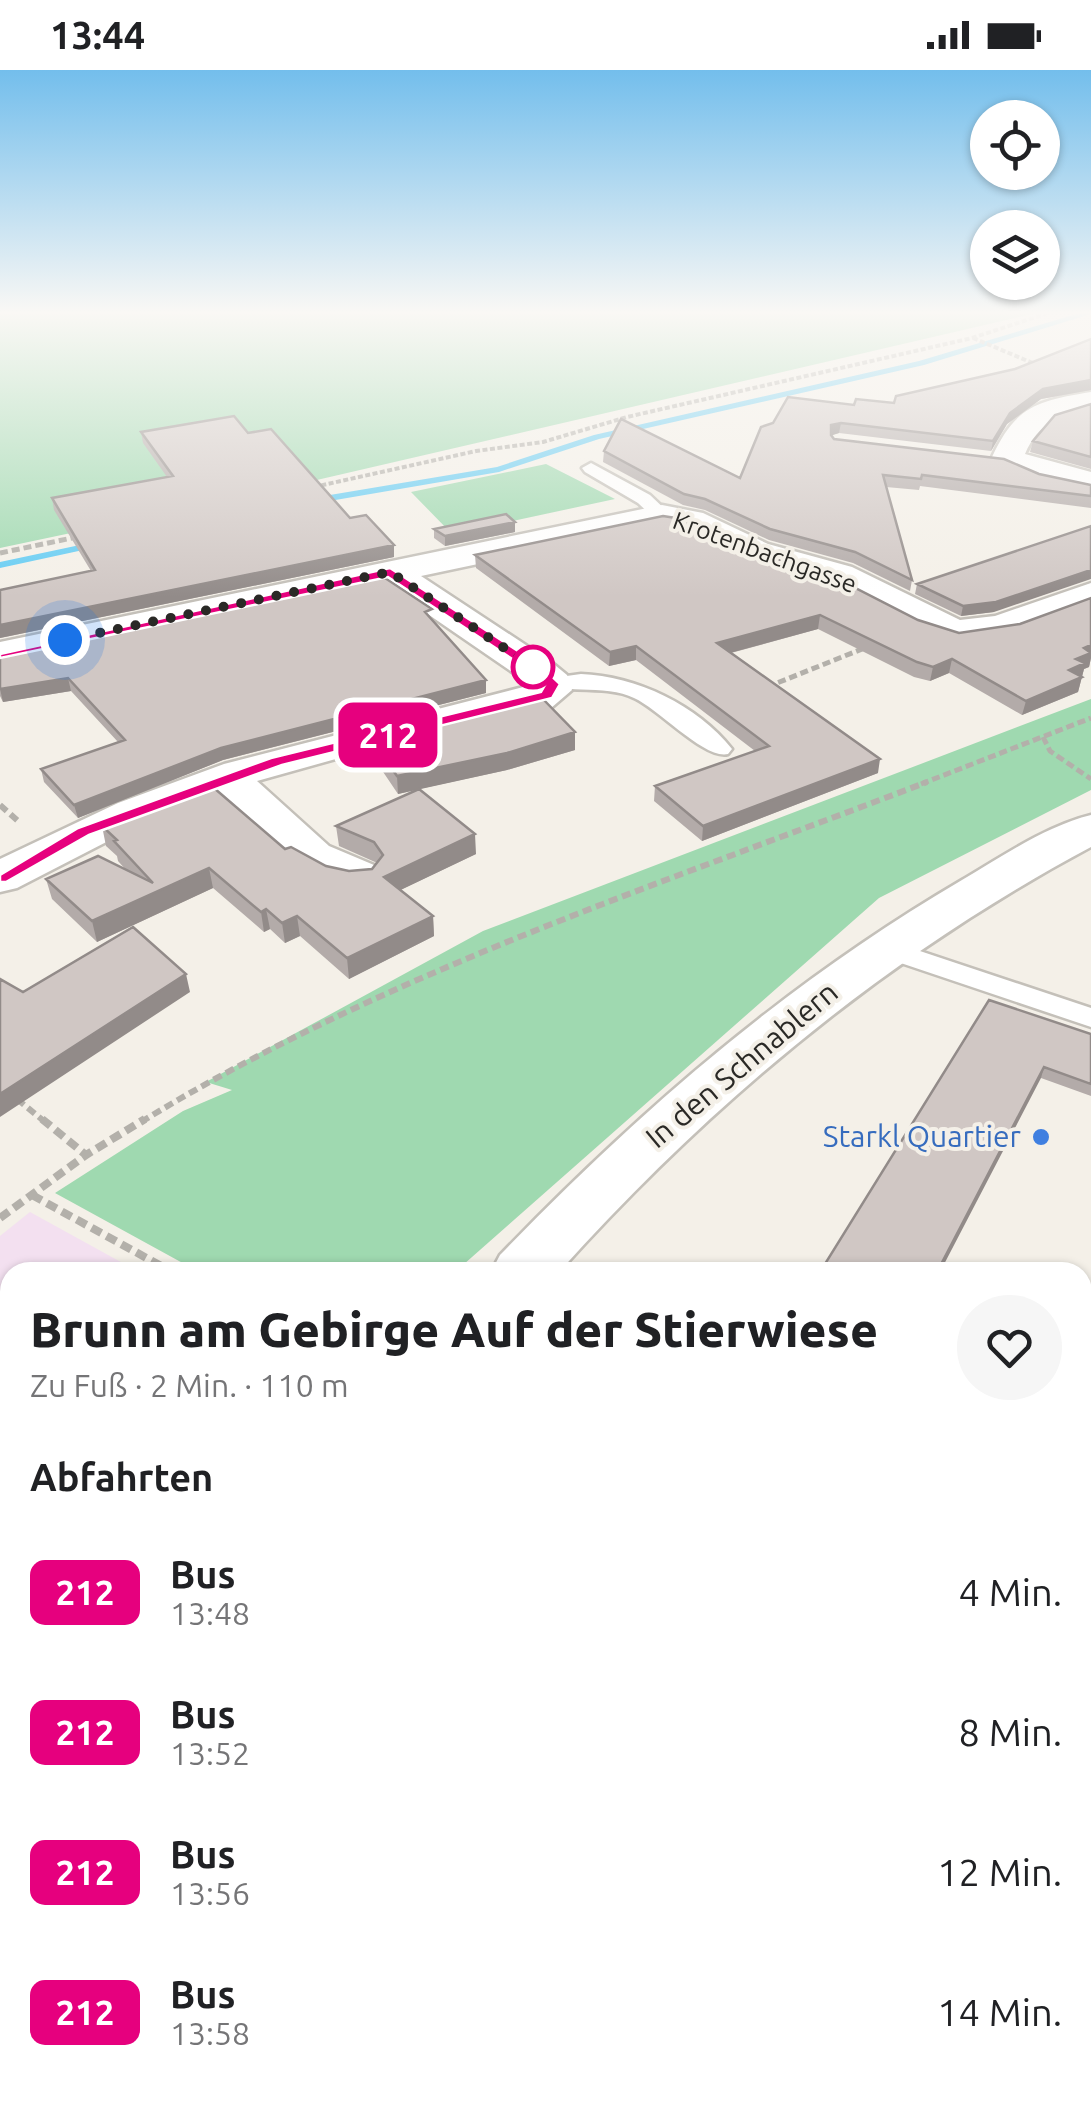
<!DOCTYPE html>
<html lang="de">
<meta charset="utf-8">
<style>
body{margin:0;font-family:Ubuntu,sans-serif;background:#f6f6f6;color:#202124;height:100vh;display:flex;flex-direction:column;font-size:38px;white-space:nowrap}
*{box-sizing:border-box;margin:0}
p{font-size:32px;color:#757577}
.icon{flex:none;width:55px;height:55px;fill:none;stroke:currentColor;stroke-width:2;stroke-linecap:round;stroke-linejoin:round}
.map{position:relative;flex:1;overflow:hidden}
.details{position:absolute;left:0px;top:1192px;width:1092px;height:842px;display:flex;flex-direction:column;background:#fff;border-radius:30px 30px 0 0;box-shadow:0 2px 8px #0004}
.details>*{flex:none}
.badge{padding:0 20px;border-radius:15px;font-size:35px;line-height:65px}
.fabs{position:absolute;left:970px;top:30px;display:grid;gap:20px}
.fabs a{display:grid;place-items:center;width:90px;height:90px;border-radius:50%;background:#fff;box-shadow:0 2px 8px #0004;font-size:50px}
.you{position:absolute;width:50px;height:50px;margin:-25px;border:8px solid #fff;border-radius:50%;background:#1a73e8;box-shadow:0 0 0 15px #1a73e833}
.map>.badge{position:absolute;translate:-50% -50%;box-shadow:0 0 0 5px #fff}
h2{padding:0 30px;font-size:38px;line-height:90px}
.round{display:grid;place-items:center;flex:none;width:105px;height:105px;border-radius:52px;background:#f6f6f6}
.headline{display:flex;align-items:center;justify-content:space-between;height:170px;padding:0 30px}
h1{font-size:48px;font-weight:800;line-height:75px}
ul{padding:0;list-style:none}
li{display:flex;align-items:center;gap:30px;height:140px;padding:0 30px}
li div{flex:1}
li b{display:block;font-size:38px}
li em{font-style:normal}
li .badge{min-width:110px;font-weight:700;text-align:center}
.status{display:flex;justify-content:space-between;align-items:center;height:70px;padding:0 50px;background:#fff;direction:ltr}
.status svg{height:28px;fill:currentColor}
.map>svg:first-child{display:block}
</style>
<div class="status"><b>13:44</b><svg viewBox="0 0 49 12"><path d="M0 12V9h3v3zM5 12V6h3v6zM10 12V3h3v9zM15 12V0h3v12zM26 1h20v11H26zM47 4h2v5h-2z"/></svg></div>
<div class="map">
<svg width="1091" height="2034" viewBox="0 0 1091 2034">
<rect width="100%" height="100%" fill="#f4f0e8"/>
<path fill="#f3e0f0" d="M30,1142L139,1202H10V1815L0,1831V1166Z"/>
<path fill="#9fd9b0" d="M0,242H1041L265,422L0,478Z
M546,394L615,429L452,464L411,422Z
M1091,629V720L879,828L455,1202H199L55,1123L183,1041L232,1020L206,1012L483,861Z"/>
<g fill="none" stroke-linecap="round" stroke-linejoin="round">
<path fill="#64ccf3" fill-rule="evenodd" d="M1083,242H1091V244L924,295L599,369L499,402L312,434L307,431L312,428L497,397L594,365L919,291Z
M94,472L97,473V477L0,498V492Z"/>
<defs>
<path id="service" d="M591,393L650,425L671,445L669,449H655L638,433L585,402L582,398Z
M581,604C636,606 697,635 732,679L728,684C705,690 659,639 634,628C607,614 552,624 542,614L545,609Z
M887,870L1091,938V957L877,885L873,879L877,873Z"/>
<path id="minor" d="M1091,322V340C1058,346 1039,352 1025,384L1091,402V424C1066,418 1006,408 992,387C1016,335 1038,331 1091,322Z
M662,435L703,443L768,474L852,497L960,550L995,546L1091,513V537L1015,565L957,574L917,560L826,513L742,490L682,459L662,455L421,506L550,591L567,605L572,620L551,638L350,685L257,711L329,776L374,795L381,805L374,815C313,830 259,761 219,724L116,767L17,818L0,822V789L118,733L224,694L531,615L384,514L0,596V572Z
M1082,1531L1091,1534V1606L1082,1602Z"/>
<path id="tertiary" d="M1091,745V777C887,886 713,1031 559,1202H491L500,1185C639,1041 788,912 962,810C1001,787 1046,756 1091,745Z
M10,1900V2001L0,2006V1904Z"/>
</defs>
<use href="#service" stroke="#c4c0b9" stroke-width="5"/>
<use href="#minor" stroke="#c4c0b9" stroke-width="5"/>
<use href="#tertiary" stroke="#c4c0b9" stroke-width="5"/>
<path stroke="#b3b0aa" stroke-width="4" stroke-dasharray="5 2.5" stroke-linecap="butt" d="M973,268L1035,294
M314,417L476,381L543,372L627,347L972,268L1051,242"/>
<path stroke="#b3b0aa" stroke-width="5" stroke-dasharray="8 4" stroke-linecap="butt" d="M0,483L77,467
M767,617L867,577
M1043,667L1050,681L1091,709
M921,714L1091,648"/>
<path stroke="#b3b0aa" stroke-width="6" stroke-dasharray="9 5" stroke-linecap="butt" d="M0,735L18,751
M17,1029L45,1052
M141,1052C384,903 662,814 927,712"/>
<path stroke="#b3b0aa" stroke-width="8" stroke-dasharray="11 6" stroke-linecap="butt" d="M42,1049L86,1085
M32,1125L172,1202
M0,1148L86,1085L145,1049"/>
<path stroke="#b3b0aa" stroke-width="9" stroke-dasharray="15 8" stroke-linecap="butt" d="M24,2034L28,2025"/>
<use href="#service" fill="#fff" fill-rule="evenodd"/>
<use href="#minor" fill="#fff" fill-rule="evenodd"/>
<use href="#tertiary" fill="#fff" fill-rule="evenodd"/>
</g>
<path fill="#b3aba9" d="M1091,269V320L1041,329L1007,354L991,381L839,363L831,365L834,369L1039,404L1091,415V438L920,416L919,420L886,417L912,510L910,521L853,493L769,470L705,440L683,435L603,392L604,381L740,408L854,335L894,333L1015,299Z
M1091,334V399L1030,382L1033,371Z
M141,362L248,363L350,448L394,475V487L0,568V520L91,501L54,440L52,428L167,407L143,373Z
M515,452V462L445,476L434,468V459Z
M742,480L918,550L959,563L1020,554L1091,528V588L1089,597L1084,599L1078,622L1022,645L949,603L930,611L914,607L818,559L731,583L878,703L702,771L654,731L655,716L755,681L636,590L609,596L476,498L475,485Z
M917,514L994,542L961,546L915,524Z
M432,550L486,610V623L223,690L78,748L44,712L41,699L118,672L71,621L3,632L0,626V585Z
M369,666L575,680L507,700L419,719L476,784L400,820L433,846L434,866L349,909L300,866L285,873L270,859L264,862L213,818L97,872L52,829L46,809L126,800L118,791L117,786L106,776L102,756L285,779L326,796L349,801L372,799L377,793L375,792L339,776L336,756L419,719L398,724L371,684Z
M989,930L1091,964V1026L1041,1008Z
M1082,1367L1091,1371V1489L1082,1485Z"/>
<path fill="#928b89" d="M1091,310V320L1041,329L1007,354L991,381L993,371L1010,343L1043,319Z
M841,353L839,363L830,366L831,355Z
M515,452V462L445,476V466Z
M394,475V487L0,568V555Z
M1091,500V509L994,542L961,546L963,536Z
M820,545L818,559L715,587L717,573Z
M1091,575V588L1089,597L1084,599L1078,622L1022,645L1026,631L1076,589L1084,578Z
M636,576V590L609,596L610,582Z
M952,589L949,603L930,611L933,597Z
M68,608L71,621L3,632L0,619Z
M486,610V623L223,690L78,748L74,735L221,678Z
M575,662V680L507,700L398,724L397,706Z
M880,689L878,703L702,771L703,756Z
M475,764L476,784L386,827L384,807Z
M209,798L213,818L97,872L92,851Z
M266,839L270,859L264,862L261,842Z
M297,846L300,866L285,873L282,853Z
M433,846L434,866L349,909L347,888Z
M186,904L190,922L0,1047V1024Z
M1044,997L1041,1008L940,1202H937Z"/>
<path fill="#d0c7c4" stroke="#928b89" stroke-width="2.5" d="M1091,269V310L1043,319L1010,343L993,371L841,353L831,355V365L834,369L1004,389L1039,404L1091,415V426L922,405L921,409L883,405L912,510L855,482L770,459L705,429L684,424L604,381L621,349L740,408L761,357L773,353L788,327L854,335L856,329L894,333L896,326L1015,299Z
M1091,334V387L1033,371L1055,345Z
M234,346L248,363L271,359L350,448L366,445L394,475L0,555V520L95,500L52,428L173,406L141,362Z
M506,444L515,452L445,466L434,459Z
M663,446L682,449L742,480L826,503L918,550L959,563L1020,554L1091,528V575L1084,578L1091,583L1076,589L1085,593L1069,600L1082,607L1026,631L952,589L933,597L917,592L820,545L717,573L880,689L703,756L655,716L769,676L636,576L610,582L475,485Z
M1091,456V500L996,532L963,536L917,514Z
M382,506L432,539L425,542L486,610L221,678L74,735L41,699L125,670L68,608L0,619V585Z
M541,627L575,662L507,683L397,706L369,666Z
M207,712L285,779L291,777L326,796L349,801L372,799L383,785L374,772L336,756L419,719L475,764L384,807L433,846L347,888L297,846L282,853L266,839L261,842L209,798L92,851L46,809L98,786L153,813L114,771L117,770L102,756Z
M133,857L186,904L0,1024V909L23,922Z
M989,930L1091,964V1014L1044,997L937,1202H820Z
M1082,1367L1091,1371V1476L1082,1472Z"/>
<linearGradient id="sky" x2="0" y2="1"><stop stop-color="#73beec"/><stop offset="0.46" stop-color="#faf8f5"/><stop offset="1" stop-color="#faf8f5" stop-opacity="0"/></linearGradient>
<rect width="1091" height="527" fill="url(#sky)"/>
<path fill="#e6007e" stroke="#fff" stroke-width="2.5" d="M390,498L541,596L560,614L552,628L282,695L89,765L6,812H0V805L78,758L271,688L541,622L545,615L532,602L388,507L0,588V584Z"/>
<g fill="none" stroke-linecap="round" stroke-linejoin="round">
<path stroke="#2a2926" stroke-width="10" stroke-dasharray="0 18" d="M65,570L390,502L536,599L533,597"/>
</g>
<circle fill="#fff" stroke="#e6007e" stroke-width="5" cx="533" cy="597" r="20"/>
<circle fill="#3f7fe0" stroke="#f4f0e8" stroke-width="4" cx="1041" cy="1067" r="10"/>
<g text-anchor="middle" stroke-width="8" stroke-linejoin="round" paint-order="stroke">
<g font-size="25" fill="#2a2926" stroke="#f4f0e8">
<text transform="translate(765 482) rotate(20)" y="9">Krotenbachgasse</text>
</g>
<g font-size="30" fill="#2a2926" stroke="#f4f0e8">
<text transform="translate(742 995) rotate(-40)" y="10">In den Schnablern</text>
</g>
<g font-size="30" fill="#366cbe" stroke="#f4f0e8" text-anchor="end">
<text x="1021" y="1077">Starkl Quartier</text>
</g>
</g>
</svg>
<div class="fabs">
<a><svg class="icon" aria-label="locate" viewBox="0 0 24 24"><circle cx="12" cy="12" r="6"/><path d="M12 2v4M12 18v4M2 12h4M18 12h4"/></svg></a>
<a><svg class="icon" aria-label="layers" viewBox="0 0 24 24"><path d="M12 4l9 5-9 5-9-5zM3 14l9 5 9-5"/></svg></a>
</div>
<div class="you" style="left:65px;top:570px"></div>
<b class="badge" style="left:388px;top:665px;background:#e6007e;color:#fff">212</b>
<section class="details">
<div class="headline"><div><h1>Brunn am Gebirge Auf der Stierwiese</h1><p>Zu Fuß · 2 Min. · 110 m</p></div><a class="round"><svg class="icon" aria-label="heart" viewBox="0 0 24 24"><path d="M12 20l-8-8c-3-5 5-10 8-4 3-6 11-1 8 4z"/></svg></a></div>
<h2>Abfahrten</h2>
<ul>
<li><span class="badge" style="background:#e6007e;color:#fff">212</span><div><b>Bus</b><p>13:48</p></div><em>4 Min.</em></li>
<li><span class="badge" style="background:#e6007e;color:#fff">212</span><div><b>Bus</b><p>13:52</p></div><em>8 Min.</em></li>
<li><span class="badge" style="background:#e6007e;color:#fff">212</span><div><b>Bus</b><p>13:56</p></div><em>12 Min.</em></li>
<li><span class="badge" style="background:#e6007e;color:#fff">212</span><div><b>Bus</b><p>13:58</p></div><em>14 Min.</em></li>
</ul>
</section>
</div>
